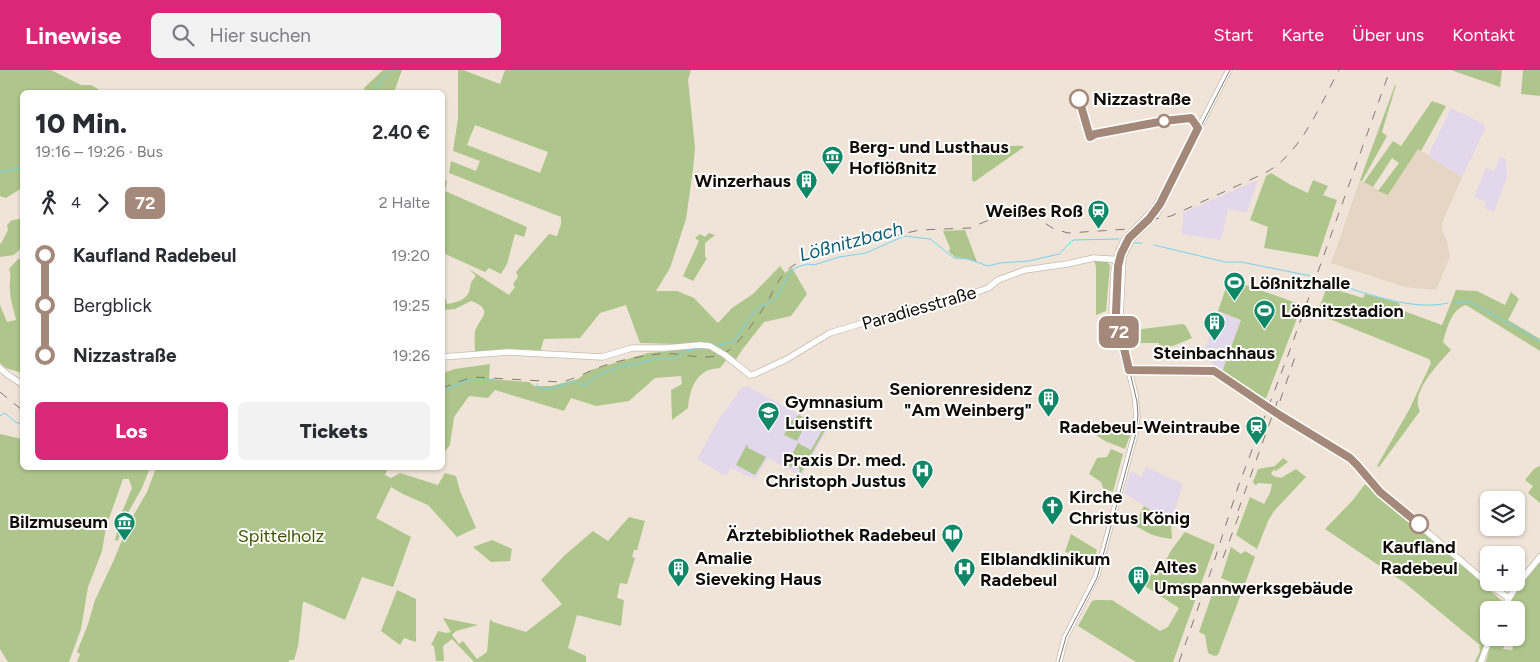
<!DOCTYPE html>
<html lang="de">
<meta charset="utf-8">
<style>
body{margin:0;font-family:Figtree,sans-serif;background:#f2f2f3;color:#2b2b33;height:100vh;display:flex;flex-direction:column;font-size:19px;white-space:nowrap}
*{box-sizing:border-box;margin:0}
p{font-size:16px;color:#7c7c81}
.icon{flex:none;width:28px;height:28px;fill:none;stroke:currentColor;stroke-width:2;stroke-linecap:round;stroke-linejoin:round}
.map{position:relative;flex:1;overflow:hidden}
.drawer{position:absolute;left:20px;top:20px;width:425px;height:380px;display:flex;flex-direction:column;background:#fff;border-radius:8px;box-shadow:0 1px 4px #0004}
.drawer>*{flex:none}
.badge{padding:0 10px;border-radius:8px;font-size:18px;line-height:32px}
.controls{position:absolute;left:1480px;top:421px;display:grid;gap:10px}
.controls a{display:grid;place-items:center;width:45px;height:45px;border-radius:8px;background:#fff;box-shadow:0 1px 4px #0004;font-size:25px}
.map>.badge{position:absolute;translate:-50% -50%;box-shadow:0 0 0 2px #fff}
.legs{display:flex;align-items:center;gap:8px;height:55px;padding:0 15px;font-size:16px}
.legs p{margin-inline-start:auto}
.head{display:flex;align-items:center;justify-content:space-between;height:85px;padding:0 15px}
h1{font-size:28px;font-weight:800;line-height:38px}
.primary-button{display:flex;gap:10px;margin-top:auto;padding:10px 15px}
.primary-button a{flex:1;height:58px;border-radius:8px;background:#db2777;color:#fff;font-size:20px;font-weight:800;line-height:58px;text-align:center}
.primary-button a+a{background:#f2f2f3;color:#2b2b33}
ul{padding:0 15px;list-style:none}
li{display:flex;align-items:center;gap:18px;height:50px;font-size:19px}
li i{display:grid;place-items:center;width:8px;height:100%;margin:0 6px;background:currentColor}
li i::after{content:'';width:12px;height:12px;margin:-6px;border:4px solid;border-radius:50%;background:#fff}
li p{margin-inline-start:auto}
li:first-child i{background:linear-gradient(#0000 50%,currentColor 0)}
li:last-child i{background:linear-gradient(currentColor 50%,#0000 0)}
header{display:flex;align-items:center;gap:30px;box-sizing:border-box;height:70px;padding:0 25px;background:#db2777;color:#fff}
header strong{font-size:24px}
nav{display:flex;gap:28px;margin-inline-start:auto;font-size:18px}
.search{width:350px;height:45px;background:#f2f2f3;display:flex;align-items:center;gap:12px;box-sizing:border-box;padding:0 18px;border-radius:8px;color:#7c7c81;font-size:19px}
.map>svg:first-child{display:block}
</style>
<header>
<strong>Linewise</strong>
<div class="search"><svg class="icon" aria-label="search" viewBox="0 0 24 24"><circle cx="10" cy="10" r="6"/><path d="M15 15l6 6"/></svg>Hier suchen</div>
<nav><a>Start</a><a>Karte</a><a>Über uns</a><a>Kontakt</a></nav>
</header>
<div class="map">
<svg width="1540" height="592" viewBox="0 0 1540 592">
<rect width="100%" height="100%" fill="#efe4d7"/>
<path fill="#e4d6c3" d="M1418,79L1462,107L1442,153V161L1447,171L1450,187L1436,220L1405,217L1331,193L1360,110L1388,125Z"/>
<path fill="#e3d7eb" d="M1451,38L1484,54L1485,59L1462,107L1428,86Z
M1500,87L1506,89L1507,107L1494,142L1484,138L1486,132L1474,127L1486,98L1494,101Z
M1258,110L1247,142L1228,139L1221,170L1181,164L1184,147L1182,143Z
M1218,241L1241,250L1222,302L1215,298L1204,283Z
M747,316L827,360L801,406L768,388L755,409L731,398L726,406L697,389L718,351L741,318Z
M1146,397L1183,414L1171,452L1124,423L1131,401L1141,407Z"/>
<path fill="#aec68b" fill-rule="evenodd" d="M0,0H51L81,15H91L103,22H22V118L6,128L0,126Z
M383,0H402L394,22H363L365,17Z
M458,0H463L500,14L505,0H691L688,10L695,77L693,100L686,149L670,198L656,221H677L694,228L718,253L732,238L753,224L780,196L785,203L792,198L807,224L791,246L764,252L742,280L735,291L730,285L720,298C696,299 690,318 688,338L672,350L671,320L682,314L681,306L655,308L629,331L596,336L571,328L564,341L495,320L488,328L469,326L454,347L450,375L443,384V303L455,299L490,294L489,309L529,312L534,316H551L578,309L591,300L648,283L701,278L677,274L640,273L626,235L600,243L580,268L544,269L540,282L500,279L475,283C475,276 474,269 475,262C477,250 497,240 471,231L455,239L443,240V202L444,207L443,221L447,234C455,233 466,230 469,222C472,214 468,215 476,206L469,199L509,225L515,217L513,214L518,207L516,202L549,164L557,166L561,154V147L449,103L451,91L476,101L480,91L453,81L458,48ZM475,55L548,82L540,103L467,75Z
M1451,0H1502L1500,17Z
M1523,0H1540V26L1521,24Z
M1395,15H1396L1382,62L1387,66L1362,111L1360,110Z
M1432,31L1446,36L1421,81L1418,79L1388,125L1378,121L1399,93L1392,88L1373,117L1364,112L1393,71L1401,76Z
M974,75L1023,76L1024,77L974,112L972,110V77Z
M1271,103L1291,115L1308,123L1313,110L1328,116L1323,125L1337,130L1318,187L1264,178L1268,157L1250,150L1266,106Z
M443,109L447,111L445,121L527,157L524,167L515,164L507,194L501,204L489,198L485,202L443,183Z
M20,149V158H22V177L14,185L0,187V173L1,174L8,160L7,155L12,150Z
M965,160L977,192H978L964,188L955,187L949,182L950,178L943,161Z
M709,163L715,165L705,173V187L707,188L693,211L683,206L699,171L695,168L700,164L705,167Z
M22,187V303L6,298L0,293V235L7,252L16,250C14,240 10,230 10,220C9,211 12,208 9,199L17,190Z
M1094,190L1107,192L1110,195L1106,241L1096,245V197Z
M1229,209L1302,235L1265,331L1222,302L1241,250L1218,241Z
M1327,217L1363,228L1365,224L1399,233L1401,240L1442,255L1456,220L1477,221L1505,235L1511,222L1519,229L1508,250L1540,269V281L1466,235C1451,239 1447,259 1443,272L1451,280C1440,292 1409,323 1420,341L1379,397L1377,396L1409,340L1431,293L1429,289L1317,244Z
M1183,254L1186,256L1192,268L1173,276L1159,277V273H1135L1129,275L1126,261Z
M799,345L808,350L797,371L784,365L791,351Z
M1109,358L1131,363L1125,379L1105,371L1096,365L1099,360L1106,363Z
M823,359L825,360L801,403L799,401L800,399L793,395L791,397L789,396L790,394L788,392L798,373L811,380Z
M0,364L22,369V398H150L142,418L125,448L118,471L115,470L122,442L132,418L129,409H123L106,457L102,481L88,517L81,559L69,592H8L0,579Z
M747,374L748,378L766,387L755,405L736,395Z
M1111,379L1123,384L1113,422L1103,418L1101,412L1089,404L1097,388L1107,387Z
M1283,388L1288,392L1276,401L1274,400L1271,403L1273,406L1281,408L1296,399L1306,407L1274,441L1268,451L1257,479L1236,465L1250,427L1264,434L1270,423L1272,414L1259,413L1255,415L1253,412L1258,399L1275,396Z
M1539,396L1540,397V433L1528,423L1533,416L1525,410L1534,399Z
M156,398H388L385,405L391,408L400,403L438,415L445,403L456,406L460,421L476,458L457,467L428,435L403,424L391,417L376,448L411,467L393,517L362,507L345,550L305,532H303L298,576L294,590H289V592H77L80,584L77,582L88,554L95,530L113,492L129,453L147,422Z
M1365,414L1429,466L1502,531L1498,540H1489V562L1478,592H1475L1480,581L1479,576H1481L1405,513L1325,459L1353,430Z
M1144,436L1171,452L1172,469C1153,466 1151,465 1134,455Z
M629,447L645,451L637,480H634L632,487L635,488L627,514L620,513L617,528L624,530L621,556L577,545L568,578L586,586V592H474L452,569L443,576L444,591H436L434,576L431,575L438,561L446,563L451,562L443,548L478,555L456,561L452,565L459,574L463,571L477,589L487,582L490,549L493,552L526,562L562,534L541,510L565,485L593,461L608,471Z
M1185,462L1215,475L1173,592H1136L1078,556L1092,531C1098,529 1105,531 1112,530L1160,561L1168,557L1179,538L1145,516L1152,503L1157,506L1172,479Z
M1071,464L1097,480L1094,490L1065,482Z
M492,470L512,479L510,491L491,492L473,477Z
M1231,477L1241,484L1245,481L1255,487L1218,585L1214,586L1208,583L1205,565L1199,562L1216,513L1230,517L1233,513L1221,508Z
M1540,491V592H1486L1492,568H1509L1503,579L1512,580L1516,568V540H1505L1522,513Z
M397,520L416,529V572L404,568L400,575L381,561Z"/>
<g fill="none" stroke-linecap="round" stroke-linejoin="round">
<path stroke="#73d3f3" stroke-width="1" d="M374,22L380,12L391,0
M0,102L22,98
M1133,173H1142
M1154,175L1225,192H1241L1311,206
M1324,210C1360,221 1411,242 1448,233
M1454,232H1470L1540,271
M716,276L733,272L756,239C762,234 770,235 775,229L790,203L795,198L807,194L814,195L839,187L866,183L904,166L930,169L954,188L968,189L988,196L1000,193L1029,191L1059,184L1073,170L1119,169
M537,314L539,318L550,319L573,312L585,315L598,305L624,295L635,294L655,289H676L685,281L705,278
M442,322L468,310L494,309
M0,346L4,343C11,346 14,354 22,354"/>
<defs>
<path id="secondary" d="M1175,104L1229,0
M725,285L750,305L755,304L787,289L830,263L886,246L980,221L988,218L998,210L1025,200L1067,194L1094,188L1123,190
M442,287L508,282L602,287L632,278H665L700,275L710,276L720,282
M1128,294L1120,249L1123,186L1132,169L1157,144L1170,118
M0,298L8,305L22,314
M1129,300L1214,301L1281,346L1350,388L1386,427L1492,517L1509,528
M1502,540L1517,515L1540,487
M1059,592L1065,568L1097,505L1135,364L1137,346L1135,325L1128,296L1112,243L1114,201L1118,183L1124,170L1153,140L1176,102
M1481,592L1490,568"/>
</defs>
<use href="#secondary" stroke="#c5bcae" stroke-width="7"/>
<use href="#secondary" stroke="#fff" stroke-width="5.5"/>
<path stroke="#817a71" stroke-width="1" d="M1059,592L1066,567L1097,508L1136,363L1138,345L1137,332L1117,247L1120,190L1123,178L1130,168L1150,149L1160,136L1230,0"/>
<path stroke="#817a71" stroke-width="1" stroke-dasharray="9 9" stroke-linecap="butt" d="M442,318L472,307L561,312C576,309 588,301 603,296C620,290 641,286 659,284C683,281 708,295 729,280C742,270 761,243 769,229C778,212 784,197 803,191L906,163L920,160L970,158L1003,144L1015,141L1031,144L1054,159L1068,163L1129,159L1155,149L1171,146L1263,104C1300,86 1320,35 1339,0
M0,322L22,340
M1280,331L1296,284
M1238,441L1280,324
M1223,488L1242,437
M1179,592L1212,498L1238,417L1290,280L1390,0"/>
<defs>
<path id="secondary-bridge" d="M720,282L725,285"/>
</defs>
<use href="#secondary-bridge" stroke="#c5bcae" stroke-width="7" stroke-linecap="butt"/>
<use href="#secondary-bridge" stroke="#fff" stroke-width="5.5"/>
</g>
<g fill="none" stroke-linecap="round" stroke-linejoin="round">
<defs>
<path id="line-1" d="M1079,29L1090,67L1095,64L1164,51L1191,48L1198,58L1160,134L1149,149L1129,168L1121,184L1118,196L1116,243L1129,300L1214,301L1281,346L1350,388L1357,395L1380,422L1419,454"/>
</defs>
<use href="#line-1" stroke="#fff" stroke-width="11"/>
<use href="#line-1" stroke="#a4897a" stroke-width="8"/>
</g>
<defs>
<symbol id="museum-pin" viewBox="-11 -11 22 30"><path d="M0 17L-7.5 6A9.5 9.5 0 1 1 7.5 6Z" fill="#108767" stroke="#fff"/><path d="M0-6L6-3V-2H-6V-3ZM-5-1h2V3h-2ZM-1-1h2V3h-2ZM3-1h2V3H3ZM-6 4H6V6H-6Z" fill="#fff"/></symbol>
<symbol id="building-pin" viewBox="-11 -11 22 30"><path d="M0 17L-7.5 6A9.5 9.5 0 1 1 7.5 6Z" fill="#108767" stroke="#fff"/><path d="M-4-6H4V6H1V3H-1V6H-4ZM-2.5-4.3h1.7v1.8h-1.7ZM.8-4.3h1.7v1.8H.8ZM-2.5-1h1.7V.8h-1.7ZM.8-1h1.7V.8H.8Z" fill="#fff"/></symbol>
<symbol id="station-pin" viewBox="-11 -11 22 30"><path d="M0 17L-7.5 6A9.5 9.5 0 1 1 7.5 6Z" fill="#108767" stroke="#fff"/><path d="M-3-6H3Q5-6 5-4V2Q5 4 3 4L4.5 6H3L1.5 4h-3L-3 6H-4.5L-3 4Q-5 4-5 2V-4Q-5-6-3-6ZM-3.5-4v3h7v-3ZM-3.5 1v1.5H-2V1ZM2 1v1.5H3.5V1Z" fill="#fff"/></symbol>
<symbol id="stadium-pin" viewBox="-11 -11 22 30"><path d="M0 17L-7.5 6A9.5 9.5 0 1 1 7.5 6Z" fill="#108767" stroke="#fff"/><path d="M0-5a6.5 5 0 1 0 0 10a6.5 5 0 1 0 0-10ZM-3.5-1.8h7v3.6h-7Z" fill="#fff"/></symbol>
<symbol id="school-pin" viewBox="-11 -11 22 30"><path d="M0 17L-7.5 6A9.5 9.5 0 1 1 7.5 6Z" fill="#108767" stroke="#fff"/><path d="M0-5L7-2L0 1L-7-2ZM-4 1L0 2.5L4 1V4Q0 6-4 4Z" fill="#fff"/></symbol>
<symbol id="hospital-pin" viewBox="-11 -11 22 30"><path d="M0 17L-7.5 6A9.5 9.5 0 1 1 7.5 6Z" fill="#108767" stroke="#fff"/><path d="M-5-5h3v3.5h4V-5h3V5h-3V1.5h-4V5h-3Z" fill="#fff"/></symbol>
<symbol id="church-pin" viewBox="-11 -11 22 30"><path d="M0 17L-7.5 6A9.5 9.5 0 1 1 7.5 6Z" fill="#108767" stroke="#fff"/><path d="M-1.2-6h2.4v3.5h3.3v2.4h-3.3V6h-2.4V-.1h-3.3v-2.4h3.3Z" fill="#fff"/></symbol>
<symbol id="library-pin" viewBox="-11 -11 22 30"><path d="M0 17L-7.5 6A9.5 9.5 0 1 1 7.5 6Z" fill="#108767" stroke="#fff"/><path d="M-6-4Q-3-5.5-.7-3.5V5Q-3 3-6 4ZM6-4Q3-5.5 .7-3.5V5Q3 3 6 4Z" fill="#fff"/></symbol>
</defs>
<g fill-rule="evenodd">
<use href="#museum-pin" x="820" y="74" width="25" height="34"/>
<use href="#building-pin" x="794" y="98" width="25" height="34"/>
<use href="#station-pin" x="1086" y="128" width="25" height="34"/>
<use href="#stadium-pin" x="1222" y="200" width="25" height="34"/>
<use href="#stadium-pin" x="1252" y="228" width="25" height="34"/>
<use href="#building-pin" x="1202" y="240" width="25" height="34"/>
<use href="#building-pin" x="1036" y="316" width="25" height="34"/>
<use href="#school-pin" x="756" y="330" width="25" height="34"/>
<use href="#station-pin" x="1244" y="344" width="25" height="34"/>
<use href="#hospital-pin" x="910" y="388" width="25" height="34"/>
<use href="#church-pin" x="1040" y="424" width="25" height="34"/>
<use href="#museum-pin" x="112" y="440" width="25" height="34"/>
<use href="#library-pin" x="940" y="452" width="25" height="34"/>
<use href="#building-pin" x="666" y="486" width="25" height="34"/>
<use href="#hospital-pin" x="952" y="486" width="25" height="34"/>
<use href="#building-pin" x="1126" y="494" width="25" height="34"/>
</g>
<g fill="#fff" stroke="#a4897a" stroke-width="2.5">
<circle cx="1079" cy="29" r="9"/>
<circle cx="1164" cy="51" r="6"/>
<circle cx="1419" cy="454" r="9"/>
</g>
<g text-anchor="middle" stroke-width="4" stroke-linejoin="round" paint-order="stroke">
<g font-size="18" font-weight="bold" fill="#100d08" stroke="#fff" text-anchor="start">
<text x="1093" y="35">Nizzastraße</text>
<text x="1419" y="483" text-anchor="middle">Kaufland<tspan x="1419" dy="21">Radebeul</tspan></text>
</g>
<g font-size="18" font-weight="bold" fill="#100d08" stroke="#fff" text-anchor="start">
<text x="849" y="83">Berg- und Lusthaus<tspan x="849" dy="21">Hoflößnitz</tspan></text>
<text x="791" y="117" text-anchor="end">Winzerhaus</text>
<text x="1083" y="147" text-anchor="end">Weißes Roß</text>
<text x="1250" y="219">Lößnitzhalle</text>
<text x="1281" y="247">Lößnitzstadion</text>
<text x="1214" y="289" text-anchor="middle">Steinbachhaus</text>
<text x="1032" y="325" text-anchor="end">Seniorenresidenz<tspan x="1032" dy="21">"Am Weinberg"</tspan></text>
<text x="785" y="338">Gymnasium<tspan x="785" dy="21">Luisenstift</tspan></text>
<text x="1240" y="363" text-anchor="end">Radebeul-Weintraube</text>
<text x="906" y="396" text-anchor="end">Praxis Dr. med.<tspan x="906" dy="21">Christoph Justus</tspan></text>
<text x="1069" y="433">Kirche<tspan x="1069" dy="21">Christus König</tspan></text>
<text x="108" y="458" text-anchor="end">Bilzmuseum</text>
<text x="936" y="471" text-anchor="end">Ärztebibliothek Radebeul</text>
<text x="695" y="494">Amalie<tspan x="695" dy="21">Sieveking Haus</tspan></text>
<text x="980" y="495">Elblandklinikum<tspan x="980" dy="21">Radebeul</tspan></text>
<text x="1154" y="503">Altes<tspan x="1154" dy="21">Umspannwerksgebäude</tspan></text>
</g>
<g font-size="18" fill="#100d08" stroke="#fff">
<text transform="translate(919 238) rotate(-16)" y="6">Paradiesstraße</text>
</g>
<g font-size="18" fill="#3d5501" stroke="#fff">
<text x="281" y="472">Spittelholz</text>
</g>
<g font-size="19" font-style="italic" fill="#116076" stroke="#fff">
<text transform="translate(851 171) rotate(-15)" y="7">Lößnitzbach</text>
</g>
</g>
</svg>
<div class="controls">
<a><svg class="icon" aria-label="layers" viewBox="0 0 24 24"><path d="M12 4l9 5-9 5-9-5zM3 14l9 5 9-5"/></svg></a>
<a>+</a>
<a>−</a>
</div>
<b class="badge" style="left:1119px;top:262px;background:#a4897a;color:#fff">72</b>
<section class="drawer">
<div class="head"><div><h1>10 Min.</h1><p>19:16 – 19:26 · Bus</p></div><b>2.40 €</b></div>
<div class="legs"><svg class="icon" aria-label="walk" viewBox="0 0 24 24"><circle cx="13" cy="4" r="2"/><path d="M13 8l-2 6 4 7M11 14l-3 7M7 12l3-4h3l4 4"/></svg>4<svg class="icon" aria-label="forward" viewBox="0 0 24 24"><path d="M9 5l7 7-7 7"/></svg><b class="badge" style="background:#a4897a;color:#fff">72</b><p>2 Halte</p></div>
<ul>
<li><i style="color:#a4897a"></i><b>Kaufland Radebeul</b><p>19:20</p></li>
<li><i style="color:#a4897a"></i><span>Bergblick</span><p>19:25</p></li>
<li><i style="color:#a4897a"></i><b>Nizzastraße</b><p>19:26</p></li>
</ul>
<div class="primary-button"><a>Los</a><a>Tickets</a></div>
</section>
</div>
